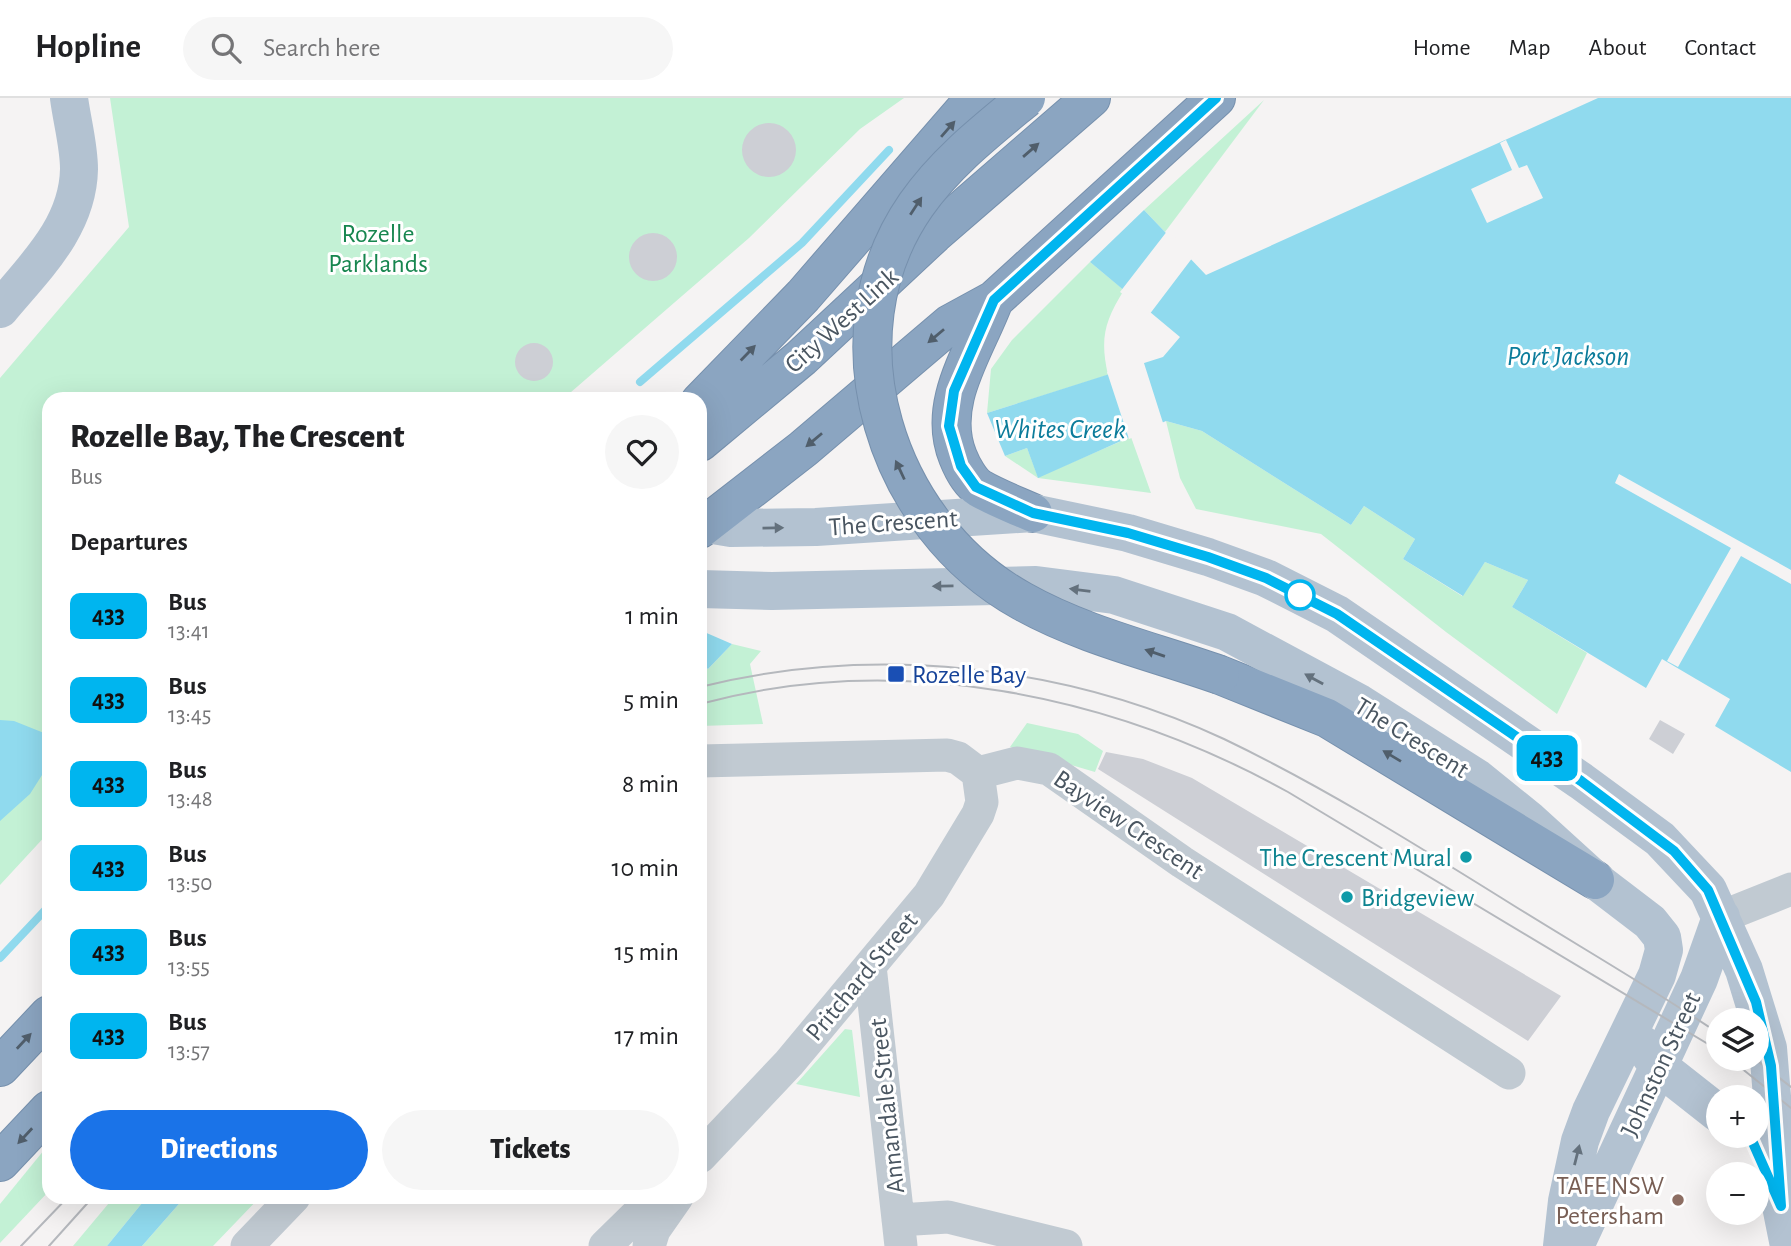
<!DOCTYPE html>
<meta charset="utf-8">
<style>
body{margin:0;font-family:"Alegreya Sans",sans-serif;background:#f6f6f6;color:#202124;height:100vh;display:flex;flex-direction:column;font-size:26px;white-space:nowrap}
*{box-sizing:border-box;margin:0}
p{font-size:23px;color:#757577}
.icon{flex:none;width:38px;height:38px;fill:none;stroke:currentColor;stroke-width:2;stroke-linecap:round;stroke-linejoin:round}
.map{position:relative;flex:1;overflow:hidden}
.panel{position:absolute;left:42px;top:294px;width:665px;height:812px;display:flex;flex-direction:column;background:#fff;border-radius:21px;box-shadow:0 7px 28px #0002}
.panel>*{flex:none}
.badge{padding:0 14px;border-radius:10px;font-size:24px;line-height:46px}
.controls{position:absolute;left:1706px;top:910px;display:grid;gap:14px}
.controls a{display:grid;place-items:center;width:63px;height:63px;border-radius:50%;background:#fff;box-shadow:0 7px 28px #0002;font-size:35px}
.map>.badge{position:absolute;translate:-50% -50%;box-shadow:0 0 0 4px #fff}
h2{padding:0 28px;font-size:26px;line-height:63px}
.round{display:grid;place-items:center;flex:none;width:74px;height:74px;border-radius:37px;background:#f6f6f6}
.overview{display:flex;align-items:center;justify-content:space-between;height:119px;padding:0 28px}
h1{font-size:33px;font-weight:800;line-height:52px}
.cta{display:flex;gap:14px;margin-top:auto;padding:14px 28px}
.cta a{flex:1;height:80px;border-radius:42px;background:#1a73e8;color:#fff;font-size:28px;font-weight:800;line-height:80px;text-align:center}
.cta a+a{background:#f6f6f6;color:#202124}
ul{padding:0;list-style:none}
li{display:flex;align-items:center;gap:21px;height:84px;padding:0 28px}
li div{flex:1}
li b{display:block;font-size:26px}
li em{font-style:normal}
li .badge{min-width:77px;font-weight:700;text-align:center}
header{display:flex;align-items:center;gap:42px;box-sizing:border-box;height:98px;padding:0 35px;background:#fff;border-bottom:2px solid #e0e0e0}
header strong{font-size:33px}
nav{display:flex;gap:38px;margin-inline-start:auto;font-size:24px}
.search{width:490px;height:63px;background:#f6f6f6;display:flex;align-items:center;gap:18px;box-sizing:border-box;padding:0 24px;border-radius:38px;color:#757577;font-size:26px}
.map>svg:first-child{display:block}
</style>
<header>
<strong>Hopline</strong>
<div class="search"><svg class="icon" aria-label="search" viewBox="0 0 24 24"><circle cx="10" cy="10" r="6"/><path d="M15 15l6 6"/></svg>Search here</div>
<nav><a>Home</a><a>Map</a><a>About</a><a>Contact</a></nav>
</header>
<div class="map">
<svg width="1791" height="1148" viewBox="0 0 1791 1148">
<rect width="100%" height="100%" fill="#f5f3f3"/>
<path fill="#c3f1d5" d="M110,0H904L860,31L749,140L563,301H49V734L0,787V280L129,129Z
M1264,2L1165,134L1144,112Z
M1090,164L1124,192C1104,224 1100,241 1108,277L987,315L991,271L1012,242Z
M1166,323L1202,333L1351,427L1364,408L1415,441L1403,461L1462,498L1485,464L1528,482L1512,509L1587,555L1557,616L1446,534L1321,436L1196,411L1180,380Z
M1131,339L1151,395L1038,380L1005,358L1027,350L1038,379Z
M732,546L761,553L750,566L763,626L700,628V565L708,571Z
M1027,625L1078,636L1103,653L1095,674L1010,649Z
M845,931L852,932L860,999L796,986Z
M49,1046V1093L0,1145V1106Z
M114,1099H147L107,1148H73Z
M185,1099H260L213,1148H142Z"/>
<path fill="#90daee" d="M1598,0H1791V674L1715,628L1730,601L1662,561L1646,590L1512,509L1528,482L1485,464L1463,498L1403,461L1415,441L1364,408L1351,427L1202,333L1166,323L1038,380L1027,350L1005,358L987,315L1163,259L1180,239L1090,164L1144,112L1206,177Z
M702,533L732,546L708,571L700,565Z
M0,622L14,623L49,637V666L30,696L0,723Z
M147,1099H185L142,1148H107Z"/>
<path fill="#f5f3f3" d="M1506,42L1519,70L1527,67L1543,100L1487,125L1471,91L1512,72L1500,45Z
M1168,132L1193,159L1149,217L1120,194Z
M1143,262L1164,328L1129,341L1107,274Z
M1619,376L1791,472V486L1741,458L1678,569L1667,563L1731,450L1615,385Z"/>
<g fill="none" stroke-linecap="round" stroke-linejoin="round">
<path stroke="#90daee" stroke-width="8" d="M640,284L802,145L889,52
M0,860L49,808"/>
</g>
<path fill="#cdcfd5" d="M742 52a27 27 0 1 1 54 0a27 27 0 1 1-54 0Z
M629 159a24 24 0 1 1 48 0a24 24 0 1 1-48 0Z
M515 264a19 19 0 1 1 38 0a19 19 0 1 1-38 0Z
M1660,622L1685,636L1673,656L1649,641Z
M1106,654L1143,661L1192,680L1561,898L1528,943L1098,671Z"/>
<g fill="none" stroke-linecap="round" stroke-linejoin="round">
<defs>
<path id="highway" d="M994,202C975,253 936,305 958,359C962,369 970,384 979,390C996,400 1015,407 1033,415
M700,304L803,198L975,0
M700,344L801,260L934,136L1091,0
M700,431L803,351L950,226L994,202L1216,0
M1220,577L1327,620L1595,782
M0,969L49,917
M0,1064L49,1012"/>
</defs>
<use href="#highway" stroke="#7690ad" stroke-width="40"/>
<path stroke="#c1cad2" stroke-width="33" d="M700,663L947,657L958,660L978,675L982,704L978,716L929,797L789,965L700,1059
M978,675L1017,665L1049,671L1182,764L1509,975
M1721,819L1791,791
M870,868L901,1148
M898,1122L948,1119L1066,1148
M247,1148L294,1099
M605,1148L655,1099
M649,1148L654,1132L677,1099"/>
<path stroke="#b3c2d1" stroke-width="38" d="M0,211C35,169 78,129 79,71C79,48 72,23 69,0
M707,426L731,430L816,429L1033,415L1128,435L1208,459L1266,480L1337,516L1581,683L1660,741L1708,792L1744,872L1768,950L1781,1108L1789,1148
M700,491L772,493L1036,487L1114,497L1227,534L1359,605L1477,680L1529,722L1595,782L1650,824L1662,839L1664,852L1657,877L1591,1013L1580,1043L1567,1103L1562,1148
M1643,947L1657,967L1718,1015
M1575,1148L1699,881L1721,819"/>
<use href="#highway" stroke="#8ba5c1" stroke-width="38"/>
<path stroke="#b5b8bd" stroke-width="2" d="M700,589C873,546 1062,566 1224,641C1320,687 1410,743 1500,799C1573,845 1647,887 1718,935
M700,606C898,552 1111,596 1288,694L1718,952
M1730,961L1791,1010
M1755,961L1791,989
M21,1148L68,1099
M49,1148L93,1099"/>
<defs>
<path id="highway-bridge" d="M1026,0C986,33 946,64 916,107C824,239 886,428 1022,503C1082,537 1155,554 1220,577"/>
</defs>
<use href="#highway-bridge" stroke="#7690ad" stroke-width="40" stroke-linecap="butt"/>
<use href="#highway-bridge" stroke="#8ba5c1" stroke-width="38"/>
</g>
<defs><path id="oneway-solid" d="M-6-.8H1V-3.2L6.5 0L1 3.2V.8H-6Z" transform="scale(1.75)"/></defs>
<g fill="#505e6b">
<use href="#oneway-solid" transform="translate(948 31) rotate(-49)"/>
<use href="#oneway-solid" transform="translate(1031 52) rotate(-41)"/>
<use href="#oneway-solid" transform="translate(916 108) rotate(-57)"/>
<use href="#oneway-solid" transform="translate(936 238) rotate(140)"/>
<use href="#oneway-solid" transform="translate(748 255) rotate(-46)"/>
<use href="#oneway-solid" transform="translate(814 342) rotate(140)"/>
<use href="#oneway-solid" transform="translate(900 372) rotate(-115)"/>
<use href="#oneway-solid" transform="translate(1155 555) rotate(-161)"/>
<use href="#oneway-solid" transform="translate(1392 658) rotate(-149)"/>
<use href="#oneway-solid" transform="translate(24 943) rotate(-47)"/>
<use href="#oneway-solid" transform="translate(25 1038) rotate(133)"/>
</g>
<g fill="#64717d">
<use href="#oneway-solid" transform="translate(773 430) rotate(-1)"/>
<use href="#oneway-solid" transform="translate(943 488) rotate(179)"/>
<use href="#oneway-solid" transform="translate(1080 492) rotate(-173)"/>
<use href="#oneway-solid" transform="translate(1314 581) rotate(-151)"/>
<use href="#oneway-solid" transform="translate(1577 1057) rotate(-76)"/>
</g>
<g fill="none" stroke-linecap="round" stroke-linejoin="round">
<defs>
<path id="line" d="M1216,0L994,202L954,293L949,328L961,368L976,389L1033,415L1128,435L1208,459L1266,480L1337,516L1581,683L1674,753L1708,792L1756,904L1771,968L1781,1108L1750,1038"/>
</defs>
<use href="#line" stroke="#fff" stroke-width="16"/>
<use href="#line" stroke="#00b5ef" stroke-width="10"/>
</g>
<circle fill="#fff" stroke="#00b5ef" stroke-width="3.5" cx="1300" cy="497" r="14"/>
<rect fill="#1a4fb4" stroke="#fff" stroke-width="2.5" x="887" y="567" width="18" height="18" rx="3.5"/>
<g fill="#0f9aa8" stroke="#fff" stroke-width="2.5">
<circle cx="1466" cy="759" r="7"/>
<circle cx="1347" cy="799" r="7"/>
</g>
<circle fill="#8d6e63" stroke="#fff" stroke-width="2.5" cx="1678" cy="1102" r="7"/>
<g text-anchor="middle" stroke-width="6" stroke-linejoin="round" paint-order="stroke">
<g font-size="26" fill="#17864f" stroke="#fff">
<text x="378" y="144">Rozelle<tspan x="378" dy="30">Parklands</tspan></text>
</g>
<g font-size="26" fill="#4a5661" stroke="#fff">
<text transform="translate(841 222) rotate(-42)" y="9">City West Link</text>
<text transform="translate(893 424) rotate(-4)" y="9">The Crescent</text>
<text transform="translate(1412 639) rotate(32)" y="9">The Crescent</text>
<text transform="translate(1129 726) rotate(34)" y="9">Bayview Crescent</text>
<text transform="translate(861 878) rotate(-50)" y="9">Pritchard Street</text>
<text transform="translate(1660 966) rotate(-65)" y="9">Johnston Street</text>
<text transform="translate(886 1008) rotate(-96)" y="9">Annandale Street</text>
</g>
<g font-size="26" fill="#164399" stroke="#fff" text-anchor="start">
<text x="912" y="585">Rozelle Bay</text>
</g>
<g font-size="26" fill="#0d838f" stroke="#fff" text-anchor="end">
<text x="1452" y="768">The Crescent Mural</text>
<text x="1361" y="808" text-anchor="start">Bridgeview</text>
</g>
<g font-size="26" fill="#785e54" stroke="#fff" text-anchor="end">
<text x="1664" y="1096">TAFE NSW<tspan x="1664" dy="30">Petersham</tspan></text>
</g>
<g font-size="28" font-style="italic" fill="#0c7c9b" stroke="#fff">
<text x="1568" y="267">Port Jackson</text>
<text x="1060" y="340">Whites Creek</text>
</g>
</g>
</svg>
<div class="controls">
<a><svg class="icon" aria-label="layers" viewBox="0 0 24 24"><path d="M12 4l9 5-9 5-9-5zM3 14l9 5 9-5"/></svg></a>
<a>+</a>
<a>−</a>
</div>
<b class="badge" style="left:1547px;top:660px;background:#00b5ef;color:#111">433</b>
<section class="panel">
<div class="overview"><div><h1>Rozelle Bay, The Crescent</h1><p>Bus</p></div><a class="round"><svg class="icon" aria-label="heart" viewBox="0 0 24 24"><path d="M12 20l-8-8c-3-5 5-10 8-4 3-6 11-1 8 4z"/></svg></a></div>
<h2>Departures</h2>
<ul>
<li><span class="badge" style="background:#00b5ef;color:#111">433</span><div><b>Bus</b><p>13:41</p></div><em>1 min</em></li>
<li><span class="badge" style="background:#00b5ef;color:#111">433</span><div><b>Bus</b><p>13:45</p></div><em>5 min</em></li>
<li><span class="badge" style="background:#00b5ef;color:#111">433</span><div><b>Bus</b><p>13:48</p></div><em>8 min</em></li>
<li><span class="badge" style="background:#00b5ef;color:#111">433</span><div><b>Bus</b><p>13:50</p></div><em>10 min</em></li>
<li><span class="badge" style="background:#00b5ef;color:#111">433</span><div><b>Bus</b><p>13:55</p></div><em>15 min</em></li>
<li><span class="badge" style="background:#00b5ef;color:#111">433</span><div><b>Bus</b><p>13:57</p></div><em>17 min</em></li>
</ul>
<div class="cta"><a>Directions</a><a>Tickets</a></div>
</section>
</div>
